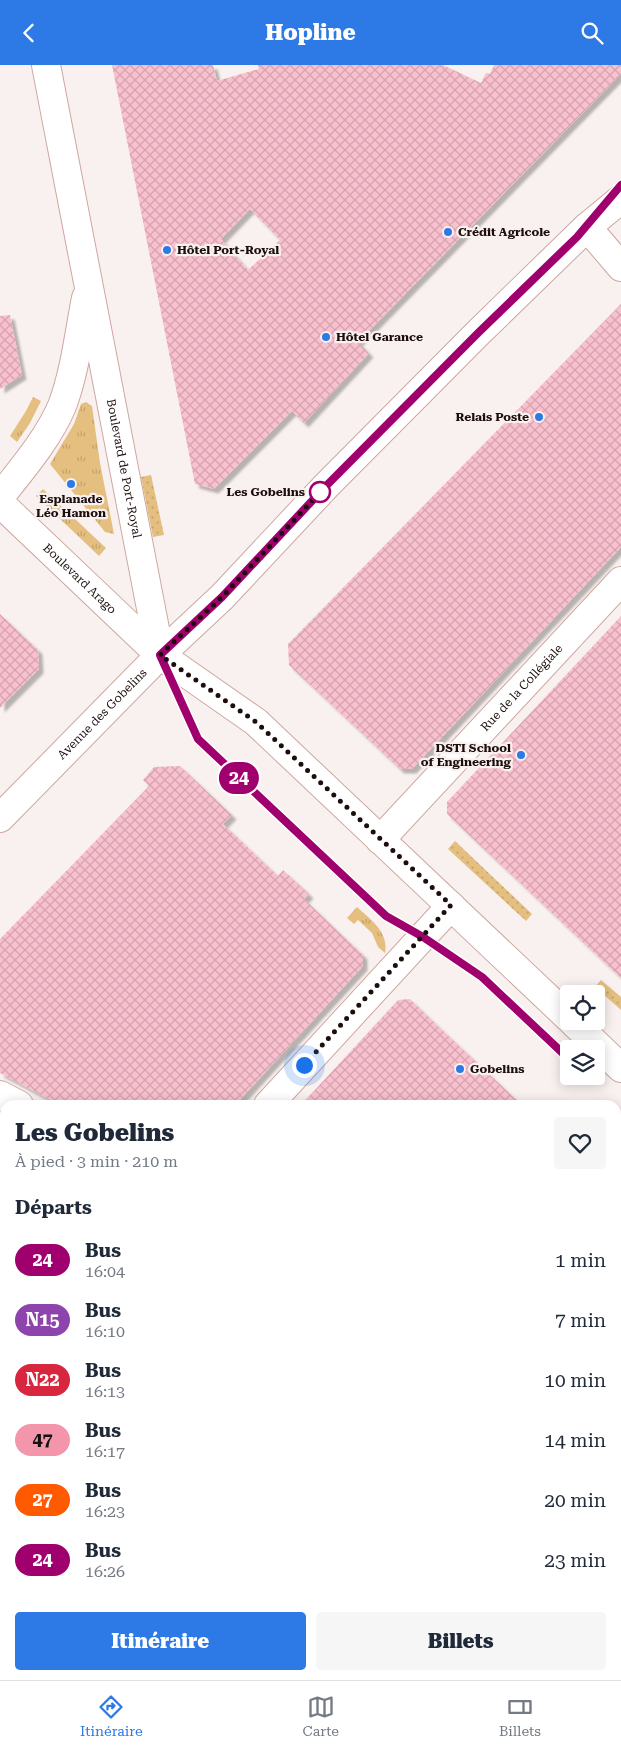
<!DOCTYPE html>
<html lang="fr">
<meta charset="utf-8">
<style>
body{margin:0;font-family:"Roboto Serif",serif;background:#f6f6f7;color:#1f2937;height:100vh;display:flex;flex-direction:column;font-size:19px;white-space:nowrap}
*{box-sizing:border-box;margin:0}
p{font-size:16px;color:#747a83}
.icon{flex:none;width:28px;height:28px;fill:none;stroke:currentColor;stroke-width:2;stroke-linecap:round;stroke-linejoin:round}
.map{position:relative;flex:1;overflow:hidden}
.drawer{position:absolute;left:0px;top:1035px;width:621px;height:580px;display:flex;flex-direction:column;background:#fff;border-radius:15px 15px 0 0;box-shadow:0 2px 12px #0003}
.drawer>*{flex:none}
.badge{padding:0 10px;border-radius:16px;font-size:18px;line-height:32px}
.fabs{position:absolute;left:560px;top:920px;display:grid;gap:10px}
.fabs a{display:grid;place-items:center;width:45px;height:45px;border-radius:5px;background:#fff;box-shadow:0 2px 12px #0003;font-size:25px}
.you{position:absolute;width:25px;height:25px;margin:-12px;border:4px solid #fff;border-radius:50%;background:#1a73e8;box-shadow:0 0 0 8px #1a73e833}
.map>.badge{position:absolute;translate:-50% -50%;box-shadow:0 0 0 2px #fff}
h2{padding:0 15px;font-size:19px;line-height:45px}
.round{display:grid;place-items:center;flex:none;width:52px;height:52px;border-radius:5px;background:#f6f6f7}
.summary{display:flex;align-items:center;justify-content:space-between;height:85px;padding:0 15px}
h1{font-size:24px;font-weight:800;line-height:38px}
.cta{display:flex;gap:10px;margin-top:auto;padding:10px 15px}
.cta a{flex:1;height:58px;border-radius:5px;background:#2d79e5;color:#fff;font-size:20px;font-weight:800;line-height:58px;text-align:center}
.cta a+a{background:#f6f6f7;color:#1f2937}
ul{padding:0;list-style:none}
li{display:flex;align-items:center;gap:15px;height:60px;padding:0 15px}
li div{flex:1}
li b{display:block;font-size:19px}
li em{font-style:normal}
li .badge{min-width:55px;font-weight:700;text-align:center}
header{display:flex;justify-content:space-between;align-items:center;height:65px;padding:0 15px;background:#2d79e5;color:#fff;font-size:22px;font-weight:800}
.dock{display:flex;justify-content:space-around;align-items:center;height:70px;border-top:1px solid #e0e1e3;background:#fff;font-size:14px;color:#747a83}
.dock a{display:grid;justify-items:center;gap:2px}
.dock .on{color:#2d79e5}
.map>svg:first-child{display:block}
</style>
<header><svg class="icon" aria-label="back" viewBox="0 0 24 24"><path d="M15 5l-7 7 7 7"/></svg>Hopline<svg class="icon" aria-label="search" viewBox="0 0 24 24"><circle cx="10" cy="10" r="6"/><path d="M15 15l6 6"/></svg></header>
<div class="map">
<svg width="621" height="1615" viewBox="0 0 621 1615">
<defs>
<pattern id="grass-tufts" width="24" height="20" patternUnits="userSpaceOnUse" patternTransform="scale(1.25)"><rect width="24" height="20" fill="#e4bf80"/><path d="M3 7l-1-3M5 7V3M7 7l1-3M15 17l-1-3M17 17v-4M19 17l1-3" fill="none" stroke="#c3a36d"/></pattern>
<pattern id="park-dots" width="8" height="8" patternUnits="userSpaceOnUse" patternTransform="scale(1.25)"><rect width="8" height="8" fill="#e4bf80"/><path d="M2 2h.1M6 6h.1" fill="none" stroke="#c3a36d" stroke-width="1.8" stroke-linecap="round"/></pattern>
<pattern id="building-cross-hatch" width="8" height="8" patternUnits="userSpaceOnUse" patternTransform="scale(1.25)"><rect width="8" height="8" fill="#f9c0ce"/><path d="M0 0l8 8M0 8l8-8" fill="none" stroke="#d5a4b0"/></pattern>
<filter id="shadow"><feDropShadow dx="4.5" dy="4.5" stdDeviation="1" flood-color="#0004"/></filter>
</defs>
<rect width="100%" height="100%" fill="#f9f1ef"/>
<path fill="#ffe0dc" d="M0,1502L5,1504V1610H255L262,1615H0Z
M354,1610H452L458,1615H361Z"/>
<path fill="url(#grass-tufts)" d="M33,332L41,336L30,358L17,377L10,371L26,346Z
M86,337L92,341L100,398L114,469L105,467L50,399L74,359L81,339Z
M43,424L106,483L99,491L36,431Z
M357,842C371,855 389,867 385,888L378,882L372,868L358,855L354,859L347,853Z"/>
<path fill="url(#park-dots)" d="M151,410L164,470L153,472L141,412Z
M455,776L532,849L526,856L448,784Z
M601,915L621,932V945L595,922Z"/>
<path fill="url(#building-cross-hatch)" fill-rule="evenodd" filter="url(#shadow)" d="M112,0H213L217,16L259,4L258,0H443L481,18L486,8L490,9L494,0H621V9L358,277L369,288L304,358L292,346L214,424L195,419ZM250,144L280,175L248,205L221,174Z
M621,239V482L412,704H400L289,600L288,579Z
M10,250L22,310L0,324V251Z
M0,549L38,585L39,604L0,643Z
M621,551V913L447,749V737Z
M180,701L232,750L223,759L278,811L283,805L309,829L304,834L363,890V901L235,1040H60L0,1008V874L149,721L143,715L154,702Z
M410,934L439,962L522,1040H301L398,935Z"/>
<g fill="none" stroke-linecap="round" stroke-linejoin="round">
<defs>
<g id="minor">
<path d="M587,162L621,202"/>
<path id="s1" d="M380,775L621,516"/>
<path d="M0,1030L19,1040"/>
<path d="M268,1040L451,841"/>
<path d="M0,1207L5,1197"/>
<path d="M616,1356L621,1358"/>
<path d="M616,1439L621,1438"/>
<path d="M0,1471L5,1473"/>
<path d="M296,1610L303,1615"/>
</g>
<g id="major">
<path id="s2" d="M46,0L160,590"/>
<path d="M0,432C22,404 48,374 62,341C75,307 79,268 86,233"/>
<path id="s3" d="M0,438L160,590L256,657L569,953"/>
<path id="s4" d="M0,753L160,590L222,532L326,421L478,268L587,162L621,134"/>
<path d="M572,956L621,1003"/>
</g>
</defs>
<use href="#minor" stroke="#cea7a1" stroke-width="30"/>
<use href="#major" stroke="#cea7a1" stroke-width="30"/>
<use href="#minor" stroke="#fff" stroke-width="28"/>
<use href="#major" stroke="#fff" stroke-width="28"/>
</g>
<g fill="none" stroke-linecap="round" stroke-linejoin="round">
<defs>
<path id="line" d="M569,994L482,912L423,872L386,851L198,674L160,590L222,532L326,421L478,268L577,172L621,120"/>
</defs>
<use href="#line" stroke="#fff" stroke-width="11"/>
<use href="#line" stroke="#a0006e" stroke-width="8"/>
<path stroke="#1c0e0c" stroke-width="5" stroke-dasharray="0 9" d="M304,1000L451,840L256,657L160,590L222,532L326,421L320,427"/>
</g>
<g fill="#2d79e5" stroke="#f9f1ef" stroke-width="2">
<circle cx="448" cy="167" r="5"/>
<circle cx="167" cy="185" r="5"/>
<circle cx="326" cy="272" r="5"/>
<circle cx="539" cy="352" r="5"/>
<circle cx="71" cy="419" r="5"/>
<circle cx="521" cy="690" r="5"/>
<circle cx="460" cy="1004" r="5"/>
</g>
<circle fill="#fff" stroke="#a0006e" stroke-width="2.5" cx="320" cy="427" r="10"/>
<g text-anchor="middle" stroke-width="4.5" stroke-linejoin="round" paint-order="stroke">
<g font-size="12" font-weight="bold" fill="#1c0e0c" stroke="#f9f1ef" text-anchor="start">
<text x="458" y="171">Crédit Agricole</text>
<text x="177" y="189">Hôtel Port-Royal</text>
<text x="336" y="276">Hôtel Garance</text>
<text x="529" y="356" text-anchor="end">Relais Poste</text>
<text x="71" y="438" text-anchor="middle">Esplanade<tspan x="71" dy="14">Léo Hamon</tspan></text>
<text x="511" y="687" text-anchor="end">DSTI School<tspan x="511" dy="14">of Engineering</tspan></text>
<text x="470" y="1008">Gobelins</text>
</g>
<g font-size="12" fill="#1c0e0c" stroke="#f9f1ef">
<text dy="4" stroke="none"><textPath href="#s2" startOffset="411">Boulevard de Port-Royal</textPath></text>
<text dy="4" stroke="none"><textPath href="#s3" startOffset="110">Boulevard Arago</textPath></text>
<text dy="4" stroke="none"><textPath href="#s1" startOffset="208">Rue de la Collégiale</textPath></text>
<text dy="4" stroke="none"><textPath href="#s4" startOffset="146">Avenue des Gobelins</textPath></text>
</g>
<g font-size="12" font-weight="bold" fill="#1c0e0c" stroke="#f9f1ef" text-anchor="end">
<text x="305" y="431">Les Gobelins</text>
</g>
</g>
</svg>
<div class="fabs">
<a><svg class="icon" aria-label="locate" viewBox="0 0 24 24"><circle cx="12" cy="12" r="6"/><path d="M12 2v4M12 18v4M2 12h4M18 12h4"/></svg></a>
<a><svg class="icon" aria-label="layers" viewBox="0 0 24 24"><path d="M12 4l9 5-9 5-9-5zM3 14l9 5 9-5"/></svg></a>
</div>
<div class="you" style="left:304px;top:1000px"></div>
<b class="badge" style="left:239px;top:713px;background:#a0006e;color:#fff">24</b>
<section class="drawer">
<div class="summary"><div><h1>Les Gobelins</h1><p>À pied · 3 min · 210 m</p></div><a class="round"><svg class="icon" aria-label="heart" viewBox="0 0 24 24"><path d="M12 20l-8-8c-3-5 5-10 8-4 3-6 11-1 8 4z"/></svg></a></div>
<h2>Départs</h2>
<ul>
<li><span class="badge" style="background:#a0006e;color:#fff">24</span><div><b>Bus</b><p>16:04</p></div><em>1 min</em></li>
<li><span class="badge" style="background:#8e44ad;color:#fff">N15</span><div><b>Bus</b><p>16:10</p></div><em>7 min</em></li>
<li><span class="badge" style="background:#d7263d;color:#fff">N22</span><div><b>Bus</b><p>16:13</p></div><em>10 min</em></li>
<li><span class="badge" style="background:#f496ab;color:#111">47</span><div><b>Bus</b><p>16:17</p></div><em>14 min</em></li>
<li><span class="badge" style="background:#ff5a00;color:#fff">27</span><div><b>Bus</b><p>16:23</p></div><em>20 min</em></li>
<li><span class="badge" style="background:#a0006e;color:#fff">24</span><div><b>Bus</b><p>16:26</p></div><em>23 min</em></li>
</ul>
<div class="cta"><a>Itinéraire</a><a>Billets</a></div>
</section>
</div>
<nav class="dock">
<a class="on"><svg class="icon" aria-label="directions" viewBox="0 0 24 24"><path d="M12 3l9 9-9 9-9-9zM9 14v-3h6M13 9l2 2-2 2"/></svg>Itinéraire</a>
<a><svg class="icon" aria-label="map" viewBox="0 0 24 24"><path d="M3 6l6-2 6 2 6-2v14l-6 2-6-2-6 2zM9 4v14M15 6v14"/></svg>Carte</a>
<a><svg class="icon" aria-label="tickets" viewBox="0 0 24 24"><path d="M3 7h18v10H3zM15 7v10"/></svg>Billets</a>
</nav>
